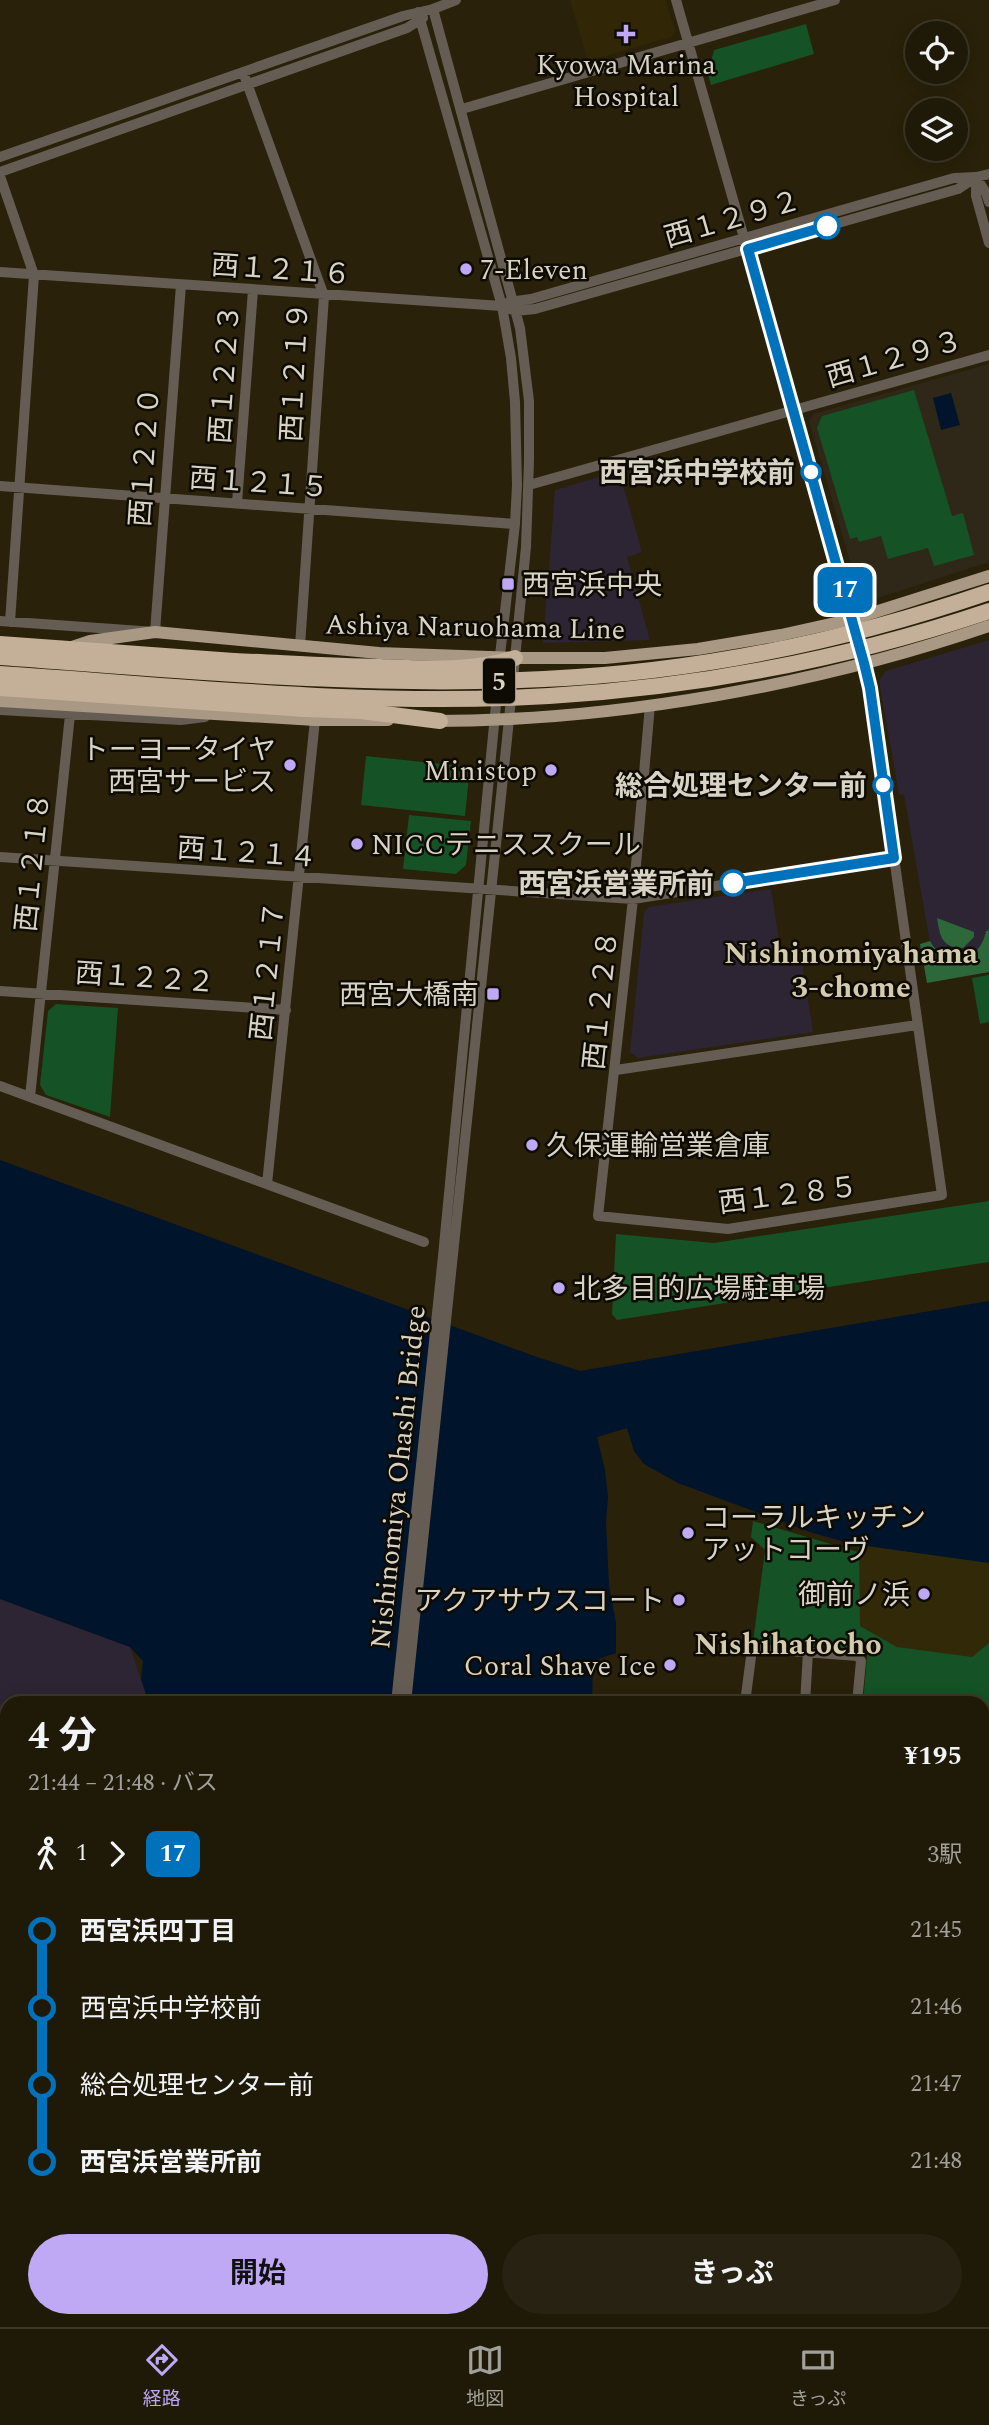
<!DOCTYPE html>
<html lang="ja">
<meta charset="utf-8">
<style>
body{margin:0;font-family:Spectral,"Noto Sans JP",serif;background:#272211;color:#f1f3f6;height:100vh;display:flex;flex-direction:column;font-size:26px;white-space:nowrap}
*{box-sizing:border-box;margin:0}
p{font-size:23px;color:#a1a09b}
.icon{flex:none;width:38px;height:38px;fill:none;stroke:currentColor;stroke-width:2;stroke-linecap:round;stroke-linejoin:round}
.map{position:relative;flex:1;overflow:hidden}
.drawer{position:absolute;left:0px;top:1696px;width:990px;height:632px;display:flex;flex-direction:column;background:#1f1907;border-radius:21px 21px 0 0;box-shadow:0 4px 18px #0003,0 0 0 2px #3c3828}
.drawer>*{flex:none}
.badge{padding:0 14px;border-radius:10px;font-size:24px;line-height:46px}
.tools{position:absolute;left:905px;top:21px;display:grid;gap:14px}
.tools a{display:grid;place-items:center;width:63px;height:63px;border-radius:50%;background:#1f1907;box-shadow:0 4px 18px #0003,0 0 0 2px #3c3828;font-size:35px}
.map>.badge{position:absolute;translate:-50% -50%;box-shadow:0 0 0 4px #fff}
.legs{display:flex;align-items:center;gap:10px;height:77px;padding:0 28px;font-size:23px}
.legs p{margin-inline-start:auto}
.head{display:flex;align-items:center;justify-content:space-between;height:119px;padding:0 28px}
h1{font-size:38px;font-weight:700;line-height:52px}
.button{display:flex;gap:14px;margin-top:auto;padding:14px 28px}
.button a{flex:1;height:80px;border-radius:42px;background:#bfa8f4;color:#111;font-size:28px;font-weight:700;line-height:80px;text-align:center}
.button a+a{background:#272211;color:#f1f3f6}
ul{padding:0 28px;list-style:none}
li{display:flex;align-items:center;gap:24px;height:77px;font-size:26px}
li i{display:grid;place-items:center;width:10px;height:100%;margin:0 9px;background:currentColor}
li i::after{content:'';width:18px;height:18px;margin:-9px;border:5px solid;border-radius:50%;background:#1f1907}
li p{margin-inline-start:auto}
li:first-child i{background:linear-gradient(#0000 50%,currentColor 0)}
li:last-child i{background:linear-gradient(currentColor 50%,#0000 0)}
.tabs{display:flex;justify-content:space-around;align-items:center;height:98px;border-top:2px solid #3c3828;background:#1f1907;font-size:19px;color:#a1a09b}
.tabs a{display:grid;justify-items:center;gap:4px}
.tabs .selected{color:#bfa8f4}
.map>svg:first-child{display:block}
</style>
<div class="map">
<svg width="989" height="2327" viewBox="0 0 989 2327">
<rect width="100%" height="100%" fill="#292109"/>
<path fill="#312706" d="M570,0H666L675,31L671,37L588,61Z
M984,2309L989,2318V2327H907L904,2321L984,2320Z
M727,2321V2320L852,2321L841,2327H729Z"/>
<path fill="#2e2534" d="M619,471L642,552L627,557L650,640L543,643L555,490Z
M989,640V956L934,965L904,795L899,794L879,681L886,671Z
M771,889L782,959L801,956L813,1032L638,1058L630,1052L644,913L648,907Z
M0,1599L130,1647L149,1703H7V1981L0,1980Z"/>
<path fill="#2f2818" d="M989,364V562L868,601L860,596L809,421L813,414Z"/>
<path fill="#155225" d="M806,24L814,54L711,85L705,65L712,58L714,50Z
M914,390L952,516L963,513L974,555L934,566L928,548L888,559L881,536L859,542L857,537L850,539L817,428L822,416Z
M366,756L470,767L465,816L361,805Z
M409,815L471,821L466,865L456,874L403,869Z
M989,975V1022L980,1024L972,978Z
M56,1004L118,1008L110,1117L46,1095L40,1085L48,1011Z
M989,1201V1262L617,1320L612,1314L616,1234L714,1243Z
M753,1521L858,1552L859,1545L989,1563V1731H984V1703H863L867,1656L864,1651L753,1642L765,1550L751,1537Z
M0,2155H7V2320L78,2321L12,2325L6,2321L0,2257Z"/>
<path fill="#2d683a" d="M937,918L974,932V937L963,948C941,948 940,935 937,918Z
M989,930V972L927,983L920,944L930,941C946,970 980,963 986,931Z"/>
<path fill="#312907" d="M859,1545L989,1563V1643L972,1657L897,1647L860,1626Z"/>
<path fill="#00142c" d="M951,393L960,425L941,430L933,398Z
M0,1160L534,1356L580,1371L989,1301V1563L852,1544L810,1532L678,1483L644,1464L634,1451L627,1428L597,1437L605,1470L608,1497L606,1522L609,1586L616,1623V1653L593,1661L592,1703H149L141,1679L143,1661L130,1647L0,1599Z"/>
<g fill="none" stroke-linecap="round" stroke-linejoin="round">
<path stroke="#00142c" stroke-width="16" d="M688,2320L690,2327"/>
<path stroke="#655d53" stroke-width="10" d="M676,0L853,619
M418,12L502,306L511,358L515,402L517,485L515,524L499,664
M243,72L324,296L300,646
M462,109L835,0
M0,157L403,16L433,9L456,0
M0,172L407,28L423,18
M0,176L34,275L10,622
M976,177V196L989,243
M976,177L986,193L989,202
M0,272L502,306L516,311L535,309L958,189L976,177
M509,302L531,299L954,178L976,177L989,174
M529,485L989,355
M0,486L515,524
M237,503L253,290
M0,621L155,632L181,285
M650,705L633,899L598,1216L728,1229L942,1195L870,688L864,664
M0,710L181,720L205,717
M0,857L633,899L893,858
M0,991L286,1010
M616,1070L917,1025
M0,1086L424,1242
M30,1097L70,715
M267,1184L315,720
M396,1703L443,1256L497,694
M406,1703L507,739L526,547L529,460V401L520,328L433,9
M745,1703L751,1657L749,1648L858,1656L861,1661L857,1703
M805,1703L808,1652
M984,1747H989
M984,1809L989,1807
M984,1874L989,1895
M984,1904L989,1903
M0,2002L7,2004
M984,2059L989,2058
M984,2081L989,2099
M0,2149L7,2148
M984,2165L989,2163
M984,2261L989,2258
M984,2296L989,2305
M223,2320L224,2327
M394,2320L395,2327
M473,2320L474,2327
M503,2320L504,2327
M560,2320L561,2327
M648,2320L650,2327
M722,2320L723,2327
M0,2321V2327
M62,2327L153,2320
M867,2327L879,2320"/>
<path stroke="#a99884" stroke-width="12" d="M72,647L90,641L155,632L379,653L515,658H605L698,649L781,635L853,619L989,576
M0,701L315,720H388
M434,721C615,721 817,685 989,626"/>
<path stroke="#c4af98" stroke-width="16" d="M234,661C283,663 332,666 380,667C425,669 471,672 515,658
M0,688L304,709L361,711L440,721"/>
<path stroke="#c4af98" stroke-width="16" d="M0,644L234,661
M0,657C181,670 363,688 544,679C698,672 843,642 989,592
M0,674C182,686 367,707 549,696C700,687 846,659 989,611"/>
</g>
<g fill="none" stroke-linecap="round" stroke-linejoin="round">
<defs>
<path id="line-1" d="M733,883L894,858L870,688L864,663L748,249L827,226"/>
</defs>
<use href="#line-1" stroke="#fff" stroke-width="16"/>
<use href="#line-1" stroke="#0072bc" stroke-width="10"/>
</g>
<g fill="#bfa8f4" stroke="#0e0b03" stroke-width="2.5">
<path d="M622.5 23.5h7v7h7v7h-7v7h-7v-7h-7v-7h7z"/>
<circle cx="466" cy="269" r="7"/>
<rect x="501" y="577" width="14" height="14" rx="3.5"/>
<circle cx="290" cy="765" r="7"/>
<circle cx="551" cy="770" r="7"/>
<circle cx="357" cy="844" r="7"/>
<rect x="486" y="987" width="14" height="14" rx="3.5"/>
<circle cx="532" cy="1145" r="7"/>
<circle cx="559" cy="1288" r="7"/>
<circle cx="688" cy="1533" r="7"/>
<circle cx="924" cy="1594" r="7"/>
<circle cx="679" cy="1600" r="7"/>
<circle cx="670" cy="1665" r="7"/>
</g>
<g fill="#fff" stroke="#0072bc" stroke-width="3.5">
<circle cx="827" cy="226" r="12"/>
<circle cx="811" cy="472" r="9"/>
<circle cx="883" cy="785" r="9"/>
<circle cx="733" cy="883" r="12"/>
</g>
<g text-anchor="middle" stroke-width="5" stroke-linejoin="round" paint-order="stroke">
<rect fill="#0e0b03" stroke="#9b978a" stroke-width="2" x="483" y="658.5" width="32" height="45" rx="5"/>
<g font-size="26" font-weight="bold" fill="#d8d3c4">
<text x="499" y="690">5</text>
</g>
<g font-size="28" fill="#d8d3c4" stroke="#0e0b03" text-anchor="start">
<text x="626" y="74" text-anchor="middle">Kyowa Marina<tspan x="626" dy="32">Hospital</tspan></text>
<text x="480" y="279">7-Eleven</text>
<text x="522" y="594">西宮浜中央</text>
<text x="276" y="759" text-anchor="end">トーヨータイヤ<tspan x="276" dy="32">西宮サービス</tspan></text>
<text x="537" y="780" text-anchor="end">Ministop</text>
<text x="371" y="854">NICCテニススクール</text>
<text x="479" y="1004" text-anchor="end">西宮大橋南</text>
<text x="546" y="1155">久保運輸営業倉庫</text>
<text x="573" y="1298">北多目的広場駐車場</text>
<text x="702" y="1527">コーラルキッチン<tspan x="702" dy="32">アットコーヴ</tspan></text>
<text x="910" y="1604" text-anchor="end">御前ノ浜</text>
<text x="665" y="1610" text-anchor="end">アクアサウスコート</text>
<text x="656" y="1675" text-anchor="end">Coral Shave Ice</text>
</g>
<g font-size="28" fill="#d8d3c4" stroke="#0e0b03">
<text transform="translate(732 218) rotate(-16)" y="10">西１２９２</text>
<text transform="translate(281 269) rotate(4)" y="10">西１２１６</text>
<text transform="translate(894 358) rotate(-16)" y="10">西１２９３</text>
<text transform="translate(294 372) rotate(-87)" y="10">西１２１９</text>
<text transform="translate(224 374) rotate(-86)" y="10">西１２２３</text>
<text transform="translate(144 457) rotate(-86)" y="10">西１２２０</text>
<text transform="translate(259 482) rotate(4)" y="10">西１２１５</text>
<text transform="translate(475 626) rotate(1)" y="10">Ashiya Naruohama Line</text>
<text transform="translate(247 852) rotate(4)" y="10">西１２１４</text>
<text transform="translate(32 862) rotate(-84)" y="10">西１２１８</text>
<text transform="translate(267 971) rotate(-84)" y="10">西１２１７</text>
<text transform="translate(145 977) rotate(4)" y="10">西１２２２</text>
<text transform="translate(600 1000) rotate(-84)" y="10">西１２２８</text>
<text transform="translate(788 1194) rotate(-7)" y="10">西１２８５</text>
<text transform="translate(397 1477) rotate(-84)" y="10">Nishinomiya Ohashi Bridge</text>
</g>
<g font-size="28" font-weight="bold" fill="#d8d3c4" stroke="#0e0b03" text-anchor="end">
<text x="795" y="482">西宮浜中学校前</text>
<text x="867" y="795">総合処理センター前</text>
<text x="714" y="893">西宮浜営業所前</text>
</g>
<g font-size="30" font-weight="bold" fill="#d4caad" stroke="#0e0b03">
<text x="851" y="963">Nishinomiyahama<tspan x="851" dy="34">3-chome</tspan></text>
<text x="788" y="1654">Nishihatocho</text>
</g>
</g>
</svg>
<div class="tools">
<a><svg class="icon" aria-label="locate" viewBox="0 0 24 24"><circle cx="12" cy="12" r="6"/><path d="M12 2v4M12 18v4M2 12h4M18 12h4"/></svg></a>
<a><svg class="icon" aria-label="layers" viewBox="0 0 24 24"><path d="M12 4l9 5-9 5-9-5zM3 14l9 5 9-5"/></svg></a>
</div>
<b class="badge" style="left:845px;top:590px;background:#0072bc;color:#fff">17</b>
<section class="drawer">
<div class="head"><div><h1>4 分</h1><p>21:44 – 21:48 · バス</p></div><b>¥195</b></div>
<div class="legs"><svg class="icon" aria-label="walk" viewBox="0 0 24 24"><circle cx="13" cy="4" r="2"/><path d="M13 8l-2 6 4 7M11 14l-3 7M7 12l3-4h3l4 4"/></svg>1<svg class="icon" aria-label="forward" viewBox="0 0 24 24"><path d="M9 5l7 7-7 7"/></svg><b class="badge" style="background:#0072bc;color:#fff">17</b><p>3駅</p></div>
<ul>
<li><i style="color:#0072bc"></i><b>西宮浜四丁目</b><p>21:45</p></li>
<li><i style="color:#0072bc"></i><span>西宮浜中学校前</span><p>21:46</p></li>
<li><i style="color:#0072bc"></i><span>総合処理センター前</span><p>21:47</p></li>
<li><i style="color:#0072bc"></i><b>西宮浜営業所前</b><p>21:48</p></li>
</ul>
<div class="button"><a>開始</a><a>きっぷ</a></div>
</section>
</div>
<nav class="tabs">
<a class="selected"><svg class="icon" aria-label="directions" viewBox="0 0 24 24"><path d="M12 3l9 9-9 9-9-9zM9 14v-3h6M13 9l2 2-2 2"/></svg>経路</a>
<a><svg class="icon" aria-label="map" viewBox="0 0 24 24"><path d="M3 6l6-2 6 2 6-2v14l-6 2-6-2-6 2zM9 4v14M15 6v14"/></svg>地図</a>
<a><svg class="icon" aria-label="tickets" viewBox="0 0 24 24"><path d="M3 7h18v10H3zM15 7v10"/></svg>きっぷ</a>
</nav>
